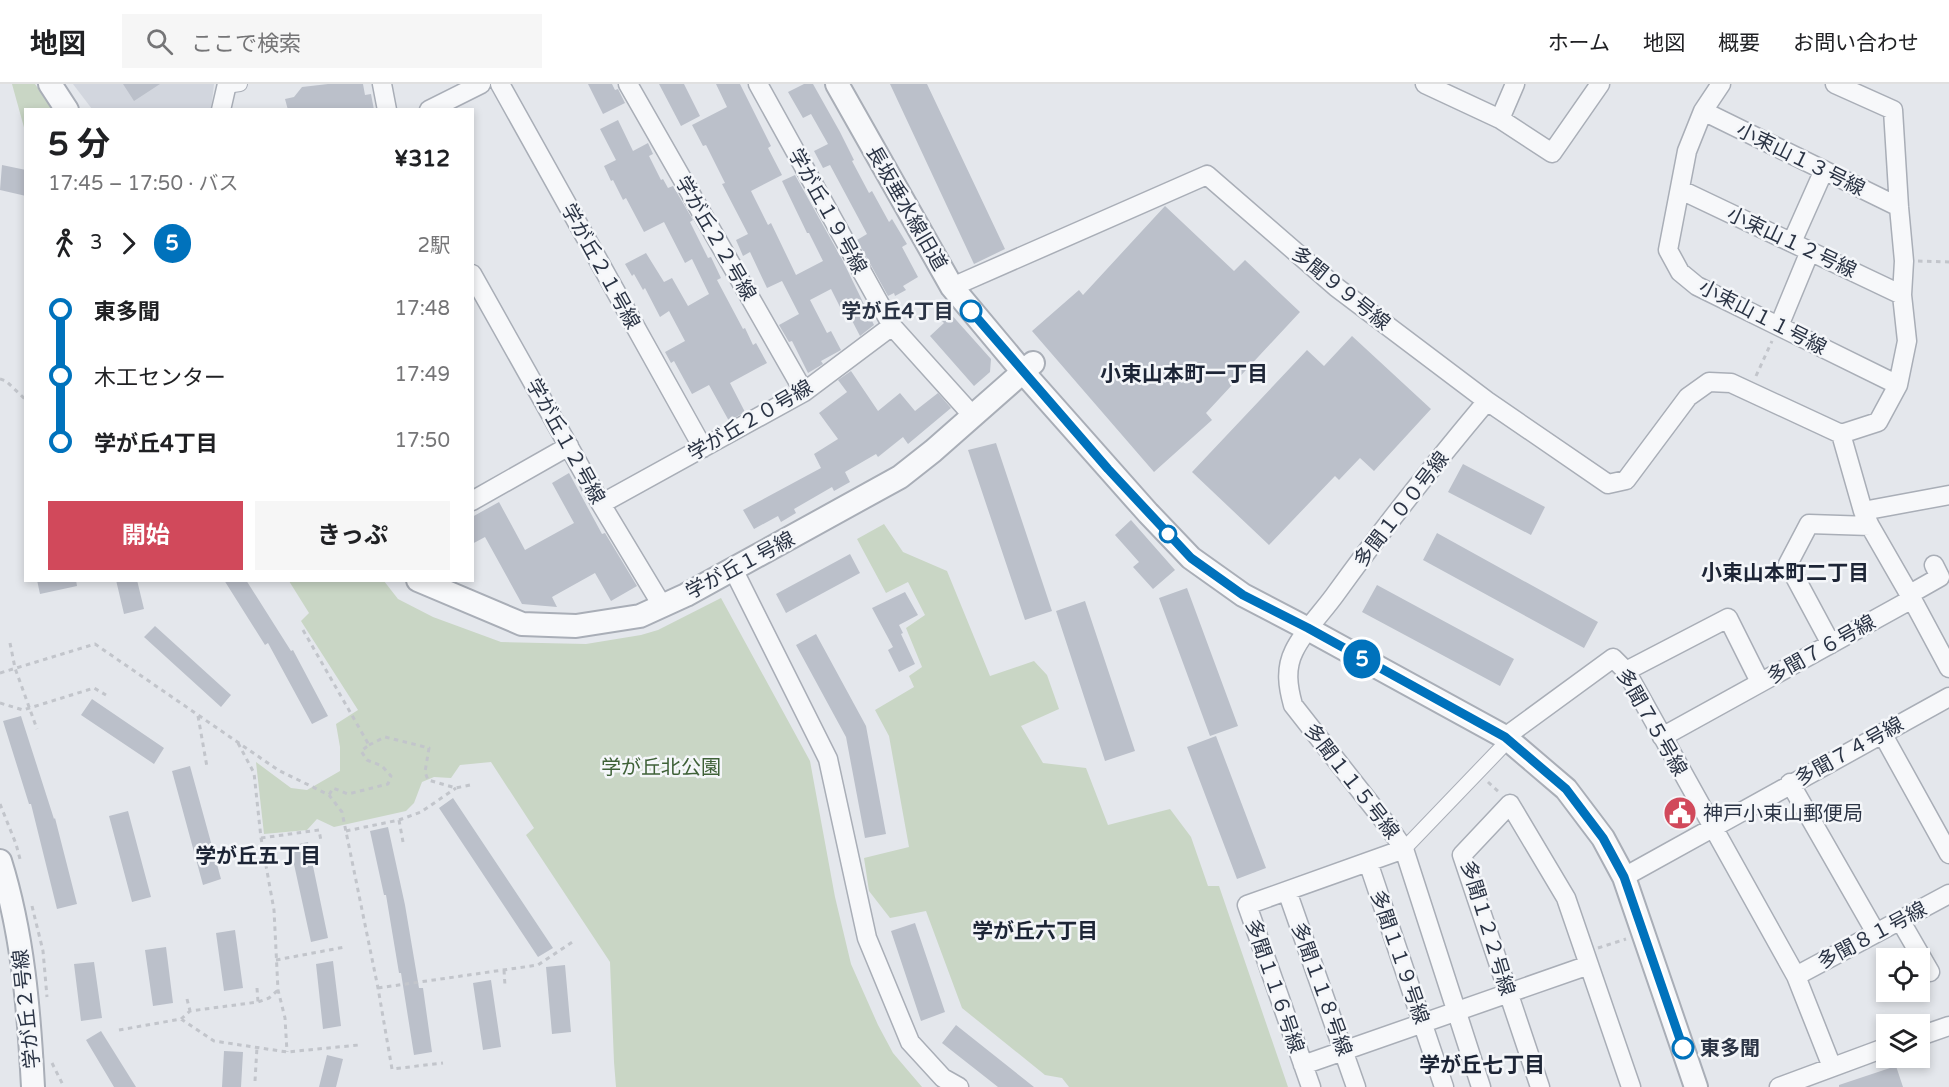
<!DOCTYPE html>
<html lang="ja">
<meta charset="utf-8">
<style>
body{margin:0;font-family:"Varela Round","Noto Sans JP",sans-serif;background:#f6f6f6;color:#202124;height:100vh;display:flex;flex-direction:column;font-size:22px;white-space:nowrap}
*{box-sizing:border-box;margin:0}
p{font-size:20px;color:#757577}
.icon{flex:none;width:33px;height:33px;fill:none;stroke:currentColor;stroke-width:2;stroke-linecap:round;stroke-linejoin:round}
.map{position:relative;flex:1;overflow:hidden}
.drawer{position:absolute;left:24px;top:24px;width:450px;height:474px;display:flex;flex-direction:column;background:#fff;border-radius:0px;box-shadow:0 3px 9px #0003}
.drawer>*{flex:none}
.badge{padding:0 12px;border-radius:20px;font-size:21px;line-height:39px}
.tools{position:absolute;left:1876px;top:864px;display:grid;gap:12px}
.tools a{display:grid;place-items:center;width:54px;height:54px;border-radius:0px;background:#fff;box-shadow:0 3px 9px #0003;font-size:30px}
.map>.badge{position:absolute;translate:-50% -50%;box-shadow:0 0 0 3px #fff}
.legs{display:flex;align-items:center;gap:9px;height:66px;padding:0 24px;font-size:20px}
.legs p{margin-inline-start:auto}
.summary{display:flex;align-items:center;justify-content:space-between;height:102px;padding:0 24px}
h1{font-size:33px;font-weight:700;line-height:45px}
.action{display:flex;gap:12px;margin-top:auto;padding:12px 24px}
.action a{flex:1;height:69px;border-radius:0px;background:#d1495b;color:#fff;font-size:24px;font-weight:700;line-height:69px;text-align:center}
.action a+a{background:#f6f6f6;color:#202124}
ul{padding:0 24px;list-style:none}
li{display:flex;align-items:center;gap:21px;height:66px;font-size:22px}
li i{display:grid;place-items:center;width:9px;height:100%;margin:0 8px;background:currentColor}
li i::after{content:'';width:15px;height:15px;margin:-8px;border:4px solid;border-radius:50%;background:#fff}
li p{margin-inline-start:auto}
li:first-child i{background:linear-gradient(#0000 50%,currentColor 0)}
li:last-child i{background:linear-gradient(currentColor 50%,#0000 0)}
header{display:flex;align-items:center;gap:36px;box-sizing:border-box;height:84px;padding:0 30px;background:#fff;border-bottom:2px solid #e0e0e0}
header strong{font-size:28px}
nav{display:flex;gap:33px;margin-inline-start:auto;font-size:21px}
.search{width:420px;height:54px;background:#f6f6f6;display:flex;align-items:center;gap:15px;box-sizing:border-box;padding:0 21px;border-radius:0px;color:#757577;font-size:22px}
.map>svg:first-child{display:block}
</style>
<header>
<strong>地図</strong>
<div class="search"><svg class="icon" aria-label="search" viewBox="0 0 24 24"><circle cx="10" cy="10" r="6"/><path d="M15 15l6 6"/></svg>ここで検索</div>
<nav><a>ホーム</a><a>地図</a><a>概要</a><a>お問い合わせ</a></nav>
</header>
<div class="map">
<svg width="1949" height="1003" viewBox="0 0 1949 1003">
<rect width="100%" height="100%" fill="#e4e7ec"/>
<path fill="#d2d6de" d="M73,0H214L211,26L92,25Z"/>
<path fill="#c9d6c5" d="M12,0H35L53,25L26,26L25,47Z
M884,440L903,468L947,487L990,592L1034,577L1047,591L1059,625L1021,642L1043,679L1086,684L1108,741L1170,725L1191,753L1208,802H1219L1288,1003H1069L1062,994L1045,991L962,924L926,827L890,834L869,807L864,774L909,763L889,652L875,626L914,603L909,592L922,583L906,544L925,531L908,498L886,509L857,455Z
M289,497H384L398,515L433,533L501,558L586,560L641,551L658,546L721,514L810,677L835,813L851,880L878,941L893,969L922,1003H616L614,978L610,878L526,751L534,744L491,678L460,681L451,694L434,693L422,698L414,719L406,727L334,743L317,735L307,746L264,750L256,678L291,704L307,706L340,687V663L336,640L358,626L301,537L309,529Z"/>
<path fill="#bbc0ca" d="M123,0H160L134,17Z
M328,0H363L365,11L371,10L374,26H288L285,15L294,13L302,3Z
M588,0H612L615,6L618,5L625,19L603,30Z
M659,0H684L700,32L681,42Z
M716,0H740L771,62L768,64L782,91L751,107L768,141L771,139L796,191L823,177L809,149H807L782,97L795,91L843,177L874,241L860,252L846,225L842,227L831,205L810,216L827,249L831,247L841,266L821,277L823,280L808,289L792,257L789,258L779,241L799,230L782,197L767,204L750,168L743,172L736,156L748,150L722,100L725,99L706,61L703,62L692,41L727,23Z
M804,0H813L840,48L854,76L852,77L869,109L872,107L889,138L892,135L907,160L902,163L918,193L903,202L906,206L895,212L894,209L888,212L857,156L867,150L830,81L823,84L814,67L828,60L811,30L803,34L788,8Z
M890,0H927L1005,165L974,180Z
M618,36L633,67L648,59L653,70L649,72L661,96L663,95L668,104L673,102L693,136L690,138L708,174L711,173L721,194L717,196L743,245L745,244L753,261L756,259L767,279L730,299L745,328L729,337L709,301L692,310L674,277L671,279L665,268L685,257L669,227L660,233L645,204L643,206L634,190L632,192L625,180L646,169L664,198L672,194L688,222L709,210L692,175L685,179L664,138L644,148L626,114L623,116L613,96L611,97L604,82L616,76L600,45Z
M2,81L26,86V112L0,106Z
M1165,122L1234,187L1245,176L1300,228L1206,329L1212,336L1154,388L1032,247L1079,206L1083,211Z
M949,228L991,275L990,288L974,302L930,252L944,239L941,236Z
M1352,252L1431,325L1374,387L1360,374L1339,396L1335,392L1269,461L1192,388L1307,266L1324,282Z
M851,287L878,327L900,309L915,327L938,309L951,324L908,360L903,353L878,373L876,370L845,388L850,398L834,407L832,403L794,425L796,429L781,438L778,432L754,445L743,426L821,384L814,370L838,355L819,329L847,308L838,296Z
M996,359L1052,527L1025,536L968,366Z
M1463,380L1545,423L1531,451L1448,408Z
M569,389L602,450L605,449L637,502L611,517L595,489L552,513L557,523L522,520L485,453L472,460V433L499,418L525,466L574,439L552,399Z
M1131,436L1175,486L1153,505L1133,483L1139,478L1115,451Z
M1437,449L1598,538L1584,564L1423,476Z
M850,470L860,489L786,529L776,510Z
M37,496H76L77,502L40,510Z
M116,496H137L144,525L124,530Z
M224,496H246L291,567L293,566L328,632L312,640L268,559L265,561Z
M1377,501L1514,575L1500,602L1362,528Z
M1187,504L1238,642L1210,652L1159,514Z
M905,508L918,531L899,541L903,549L901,550L915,580L899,588L888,566L893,563L872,524Z
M1085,517L1135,667L1105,677L1056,527Z
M155,542L231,611L221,623L144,553Z
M816,550L866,642L886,750L865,754L846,653L796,561Z
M92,615L164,664L154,680L81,631Z
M21,632L54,735L55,734L77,820L57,825L31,720H29L3,637Z
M1216,652L1266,784L1237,795L1187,663Z
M190,682L221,795L203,801L172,687Z
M453,714L553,864L538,873L439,724Z
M128,727L151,813L132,818L109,732Z
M388,743L405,821L419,904H423L432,968L414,971L401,889H399L386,811H384L370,747Z
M308,758L328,854L311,858L290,762Z
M915,839L945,928L921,937L891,847Z
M235,846L243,904L224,907L216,849Z
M166,863L173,919L153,922L145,866Z
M333,877L341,942L323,945L316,880Z
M94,878L102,934L81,937L74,880Z
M565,881L571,948L552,950L546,883Z
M491,896L501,963L483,966L473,899Z
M956,941L1034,1003H998L942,959Z
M101,947L136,1003H114L86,956Z
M224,967L243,968L241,1003H222Z
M327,971L343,975L336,1003H319Z
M1896,982L1903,1003H1839V1001Z"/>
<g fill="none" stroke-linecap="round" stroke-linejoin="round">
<defs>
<path id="pedestrian" d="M233,1L240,0
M1404,765L1500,665"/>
<path id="minor" d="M382,0L387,26
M500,0L703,364
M628,0L804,308
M758,0L892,242L973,332
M1425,0L1500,35L1515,0
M1721,0L1703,27L1687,67L1668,166L1680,188L1697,202L1898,301
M221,26L227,0
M429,26L481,0
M1703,27L1899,123
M1500,35L1552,69L1600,0
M1681,106L1902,211
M1792,158L1824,86
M472,190L601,420L663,523
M952,203L1207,91L1336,203L1487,317L1608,400L1626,396L1688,313L1709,298L1731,299L1841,350L1878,338L1898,301L1907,257L1902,211L1904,177L1899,123L1893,26L1835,0
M1779,242L1810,167
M1841,350L1863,427
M472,417L569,362
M601,420L804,308L892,242
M1870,442L1863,427L1949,411
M733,485L828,675L867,854L910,958L943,994L959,1003
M1910,510L1940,493L1934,481
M1831,560L1788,480L1809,440L1870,442L1912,515
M1626,587L1728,534L1760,598
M1882,649L1949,770
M1505,653L1613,574L1626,587L1796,892L1832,983
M1662,653L1912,515L1949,584
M1790,699L1876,849
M1368,778L1444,1003
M1624,793L1949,613
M1287,807L1356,1003
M1900,836L1930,888
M1796,892L1949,810
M1920,952L1949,942
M1303,981L1589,881
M1311,1003L1247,821L1404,765
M1481,1003L1404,765L1388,742L1293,621C1288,603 1285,585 1294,567C1304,546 1323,528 1337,508C1384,443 1435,379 1487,317
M1540,1003L1462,771L1510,720L1566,814L1631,1003
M1779,1003L1887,963"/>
<path id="tertiary" d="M50,0L67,26
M837,0L952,203L1023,288L1148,429L1191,474L1243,511L1308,545L1505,653L1566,705L1603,754L1624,793L1696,1003
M418,496L522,540L576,542L640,532L686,511L900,393L933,367L1033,279
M0,777C23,850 29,927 33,1003"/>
</defs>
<use href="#pedestrian" stroke="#a9aeb7" stroke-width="16"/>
<use href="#minor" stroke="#a9aeb7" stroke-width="21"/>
<use href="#tertiary" stroke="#a9aeb7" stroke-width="26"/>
<path stroke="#c2c5cb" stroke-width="3" stroke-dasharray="4.5 4.5" stroke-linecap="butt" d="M1918,177L1949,178
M1756,292L1772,257
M0,295L6,297L26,316
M303,546L369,661L361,667L367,676L382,682L391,692L388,700L348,710L333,704L329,711
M10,559L15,584L37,645
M0,589L95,560L278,686L329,711L342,728L378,904L392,985L443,979
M0,619L23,626L94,604L106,611
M198,632L207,683
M238,659L254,689L261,754L274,826L278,906L285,934L287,968
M369,661L385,653L429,664L425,688L428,696L456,704L470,701
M1488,698L1501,710
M0,720L16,760L20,775
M399,736L403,758
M346,747L399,736L421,728L456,704
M261,754L319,746L321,757
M32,822L43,867L47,913
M1598,864L1626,855
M276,876L345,863
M504,886L505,902
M257,904L258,918
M378,904L538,881L574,857
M187,915L190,927
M181,935L190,927L258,918L269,914L277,907
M119,946L181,935L214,957L287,968L359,961
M52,979L64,1003
M255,997L257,963"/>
<use href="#pedestrian" stroke="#f7f8fa" stroke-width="14"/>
<use href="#minor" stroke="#f7f8fa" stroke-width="18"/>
<use href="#tertiary" stroke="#f7f8fa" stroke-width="22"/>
</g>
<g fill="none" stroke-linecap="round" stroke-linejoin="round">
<defs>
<path id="line-1" d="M971,227L1108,385L1191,474L1243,511L1308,544L1505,653L1566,705L1603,754L1624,793L1683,964"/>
</defs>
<use href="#line-1" stroke="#fff" stroke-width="14"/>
<use href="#line-1" stroke="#0072bc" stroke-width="9"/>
</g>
<defs>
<symbol id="civic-disc" viewBox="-11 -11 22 22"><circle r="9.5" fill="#d1495b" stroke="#f4f6f9"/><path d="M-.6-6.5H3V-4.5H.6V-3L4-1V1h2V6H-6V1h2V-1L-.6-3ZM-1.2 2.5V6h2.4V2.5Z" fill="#fff"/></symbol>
</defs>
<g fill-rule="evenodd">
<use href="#civic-disc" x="1661" y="710" width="38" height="38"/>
</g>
<g fill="#fff" stroke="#0072bc" stroke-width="3">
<circle cx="971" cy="227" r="10"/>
<circle cx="1168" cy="450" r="8"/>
<circle cx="1683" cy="964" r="10"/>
</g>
<g text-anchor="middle" stroke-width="5" stroke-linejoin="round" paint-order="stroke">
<g font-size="20" fill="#2b3445" stroke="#f4f6f9">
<text transform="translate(1801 75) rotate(26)" y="7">小束山１３号線</text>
<text transform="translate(907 124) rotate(60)" y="7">長坂垂水線旧道</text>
<text transform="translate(828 127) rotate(61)" y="7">学が丘１９号線</text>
<text transform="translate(716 154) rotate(60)" y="7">学が丘２２号線</text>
<text transform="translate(1792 158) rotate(25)" y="7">小束山１２号線</text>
<text transform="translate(601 182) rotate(61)" y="7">学が丘２１号線</text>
<text transform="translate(1341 204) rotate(39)" y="7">多聞９９号線</text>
<text transform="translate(1763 233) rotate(27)" y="7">小束山１１号線</text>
<text transform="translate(750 336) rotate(-30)" y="7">学が丘２０号線</text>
<text transform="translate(566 357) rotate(61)" y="7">学が丘１２号線</text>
<text transform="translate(1401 425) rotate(-52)" y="7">多聞１００号線</text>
<text transform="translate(740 481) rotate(-28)" y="7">学が丘１号線</text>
<text transform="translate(1821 565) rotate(-29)" y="7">多聞７６号線</text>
<text transform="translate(1652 638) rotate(60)" y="7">多聞７５号線</text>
<text transform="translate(1849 667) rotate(-29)" y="7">多聞７４号線</text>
<text transform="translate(1352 697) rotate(52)" y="7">多聞１１５号線</text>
<text transform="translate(1488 844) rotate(73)" y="7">多聞１２２号線</text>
<text transform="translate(1872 851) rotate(-28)" y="7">多聞８１号線</text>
<text transform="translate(1400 873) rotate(71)" y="7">多聞１１９号線</text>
<text transform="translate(1275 902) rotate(71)" y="7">多聞１１６号線</text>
<text transform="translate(1322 905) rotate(70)" y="7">多聞１１８号線</text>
<text transform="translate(26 925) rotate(-96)" y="7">学が丘２号線</text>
</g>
<g font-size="20" font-weight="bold" fill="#2b3445" stroke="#f4f6f9" text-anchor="end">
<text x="954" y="234">学が丘4丁目</text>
<text x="1700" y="971" text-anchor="start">東多聞</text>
</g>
<g font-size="20" fill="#3f6138" stroke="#f4f6f9">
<text x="661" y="690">学が丘北公園</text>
</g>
<g font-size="20" fill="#2b3445" stroke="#f4f6f9" text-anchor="start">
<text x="1703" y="736">神戸小束山郵便局</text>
</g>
<g font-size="21" font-weight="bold" fill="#1d2536" stroke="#f4f6f9">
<text x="1184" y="297">小束山本町一丁目</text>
<text x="1785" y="496">小束山本町二丁目</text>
<text x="258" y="779">学が丘五丁目</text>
<text x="1035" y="854">学が丘六丁目</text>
<text x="1482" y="988">学が丘七丁目</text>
</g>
</g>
</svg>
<div class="tools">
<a><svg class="icon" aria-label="locate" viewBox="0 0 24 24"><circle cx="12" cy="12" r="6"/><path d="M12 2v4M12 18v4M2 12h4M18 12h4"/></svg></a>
<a><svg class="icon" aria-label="layers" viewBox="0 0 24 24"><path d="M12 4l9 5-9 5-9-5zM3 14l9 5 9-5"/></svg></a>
</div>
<b class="badge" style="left:1362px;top:575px;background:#0072bc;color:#fff">5</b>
<section class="drawer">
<div class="summary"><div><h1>5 分</h1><p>17:45 – 17:50 · バス</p></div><b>¥312</b></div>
<div class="legs"><svg class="icon" aria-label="walk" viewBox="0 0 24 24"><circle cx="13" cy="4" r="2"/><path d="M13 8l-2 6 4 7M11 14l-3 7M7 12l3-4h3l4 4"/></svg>3<svg class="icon" aria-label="forward" viewBox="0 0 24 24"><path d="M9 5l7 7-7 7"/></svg><b class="badge" style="background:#0072bc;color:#fff">5</b><p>2駅</p></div>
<ul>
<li><i style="color:#0072bc"></i><b>東多聞</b><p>17:48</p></li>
<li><i style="color:#0072bc"></i><span>木工センター</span><p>17:49</p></li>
<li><i style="color:#0072bc"></i><b>学が丘4丁目</b><p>17:50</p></li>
</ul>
<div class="action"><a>開始</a><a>きっぷ</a></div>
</section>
</div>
